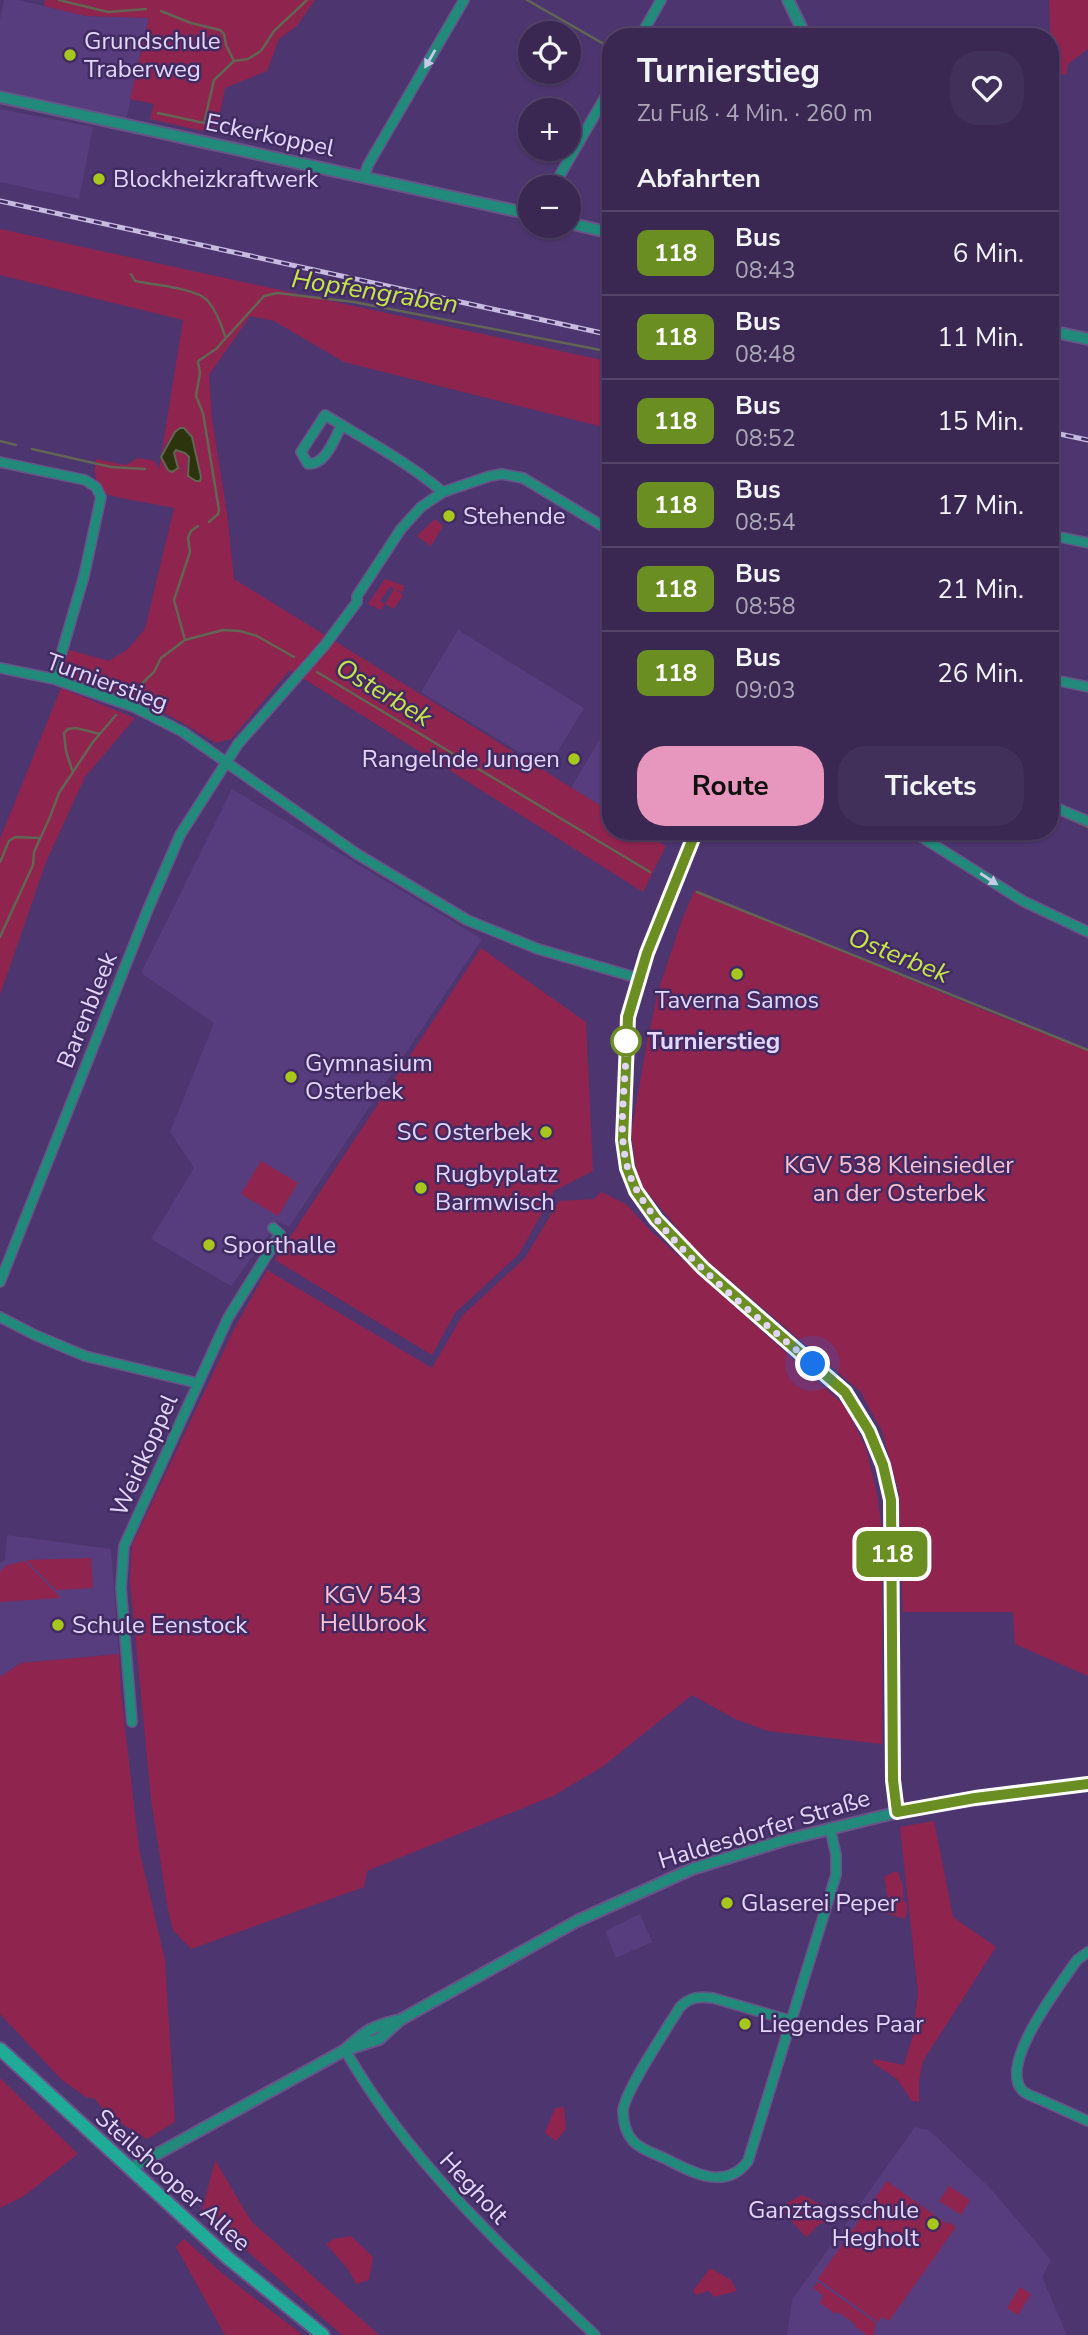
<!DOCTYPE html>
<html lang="de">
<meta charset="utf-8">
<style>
body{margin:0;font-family:"Nunito Sans",sans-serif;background:#41305a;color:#f1f3f6;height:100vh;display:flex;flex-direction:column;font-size:26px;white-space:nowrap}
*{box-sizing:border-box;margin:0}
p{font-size:23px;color:#aba6b8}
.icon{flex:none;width:38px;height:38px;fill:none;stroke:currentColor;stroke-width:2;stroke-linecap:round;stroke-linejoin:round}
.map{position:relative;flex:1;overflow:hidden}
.details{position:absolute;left:602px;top:28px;width:457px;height:812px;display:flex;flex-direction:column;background:#3a2853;border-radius:28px;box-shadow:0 2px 5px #0004,0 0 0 2px #54446a}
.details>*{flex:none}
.badge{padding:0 14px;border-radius:10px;font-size:24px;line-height:46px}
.fabs{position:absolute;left:518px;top:21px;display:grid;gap:14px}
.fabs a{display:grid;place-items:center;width:63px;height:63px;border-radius:50%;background:#3a2853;box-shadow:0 2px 5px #0004,0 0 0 2px #54446a;font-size:35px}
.you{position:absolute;width:35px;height:35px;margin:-18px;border:5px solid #fff;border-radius:50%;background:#1a73e8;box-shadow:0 0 0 10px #1a73e833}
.map>.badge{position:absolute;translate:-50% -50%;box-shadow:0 0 0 4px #fff}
h2{padding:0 35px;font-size:26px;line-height:63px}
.round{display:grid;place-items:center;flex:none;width:74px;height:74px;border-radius:28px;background:#41305a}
.overview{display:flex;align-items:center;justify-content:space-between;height:119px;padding:0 35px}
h1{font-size:33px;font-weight:700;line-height:52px}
.cta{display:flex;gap:14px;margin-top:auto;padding:14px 35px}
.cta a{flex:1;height:80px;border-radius:28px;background:#e797bd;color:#111;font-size:28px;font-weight:700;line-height:80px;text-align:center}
.cta a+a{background:#41305a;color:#f1f3f6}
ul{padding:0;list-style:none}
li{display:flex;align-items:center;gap:21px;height:84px;padding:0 35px;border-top:2px solid #54446a}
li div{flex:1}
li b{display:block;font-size:26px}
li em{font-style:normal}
li .badge{min-width:77px;font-weight:700;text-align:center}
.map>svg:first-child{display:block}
</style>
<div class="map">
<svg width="1088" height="2335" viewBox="0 0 1088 2335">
<rect width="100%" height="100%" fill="#4d366f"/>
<path fill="#573d7d" d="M4,0H18L86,16L149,18L126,119L0,90V20Z
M0,109L93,127L79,199L0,182Z
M458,630L584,708L547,769L421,692Z
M611,720V812L571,788Z
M232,789L482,939L289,1227L278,1222L231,1286L151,1239L194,1168L170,1132L214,1023L141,973Z
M7,1535L111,1549L119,1654L21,1663L0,1677V1563L5,1560Z
M640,1914L652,1942L616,1958L605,1931Z
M915,2127L930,2131L991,2189L1051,2260L1042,2277L1067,2335H787L792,2300Z"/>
<path fill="#8f244f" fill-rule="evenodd" d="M45,0H315L297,26L279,39L267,71L225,88L216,134L150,119L154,104L130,99L149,18L86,16L44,6Z
M1049,0H1088V49L1068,64L1066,75L1052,72Z
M0,229L611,362V429L344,362L274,321L250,316L209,375L212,419L227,513L234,579L611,812V831H642L666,846L643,892L290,670L231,739L216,743L178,720L137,700L66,678L65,664L69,650L109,661L128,649L145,629L174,508C162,505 115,498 107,494C95,486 93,472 96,459L126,465L138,458L155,461L159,469L183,320L0,275ZM175,432L192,437L201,477L187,466L189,457L185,453L176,450L173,453L178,468L165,464C158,451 168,442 175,432Z
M435,519L443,526L431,546L417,536Z
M385,579L405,586L402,592L395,589L403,595L394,609L385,604L394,589L390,587L380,601L385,604L381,610L368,604Z
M61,688L135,718L85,777L46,862L0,995V839Z
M695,890C826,942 955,1002 1088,1050V1676L1015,1644L1013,1612H903L899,1493L882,1431L860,1391L699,1254L638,1181L631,1133L647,1043L658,992L683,917Z
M481,948L586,1022L593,1171L554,1191L519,1254L455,1313L432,1355L275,1260Z
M261,1161L298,1183L278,1216L241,1194Z
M601,1192L626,1204L651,1231L845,1406L866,1448L877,1494L882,1529V1744L768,1731L735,1719L692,1695L602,1767L553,1796L367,1871L364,1887L191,1949L173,1930L168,1910L151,1799L130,1580L132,1545L234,1329L267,1270L432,1368L462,1316L525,1258L559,1201L594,1199Z
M91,1558L93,1588L56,1590L26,1560Z
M25,1561L61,1598L0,1602V1572L7,1565Z
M119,1654L121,1692L139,1849L165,1960L175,2122L147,2139L108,2115L95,2099L86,2097L62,2080L0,2014V1677L21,1663Z
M934,1821L953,1917L996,1947L923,2061L919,2081V2102L912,2101L897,2079L873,2063L874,2059L904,2065L913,2035L918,1992L900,1827Z
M894,1872H898L903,1886V1900L907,1903V1914L904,1919L886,1913L888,1898L884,1877Z
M0,2078L78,2154L24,2196L0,2208Z
M564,2107L566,2129L556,2141L545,2133L555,2108Z
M215,2160L251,2221L379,2335H342L202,2211Z
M887,2181L947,2224L949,2222L956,2227L889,2321L882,2317L878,2322L818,2279Z
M949,2186L970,2200L961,2215L939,2201Z
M802,2195L825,2206L823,2223C815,2225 813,2233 806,2237L784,2213L785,2204Z
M351,2236L373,2257L369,2280L356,2284L348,2269L326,2244L334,2239Z
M184,2239L223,2274L303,2335H225L176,2247Z
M710,2268L731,2280L737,2291L714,2297L709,2291L696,2295L693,2291Z
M818,2282L876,2323L874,2335H867L855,2327L856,2325L838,2312L836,2314L820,2303L823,2295L813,2288Z
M1020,2287L1031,2294L1018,2315L1007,2308Z"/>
<path fill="#2b340c" stroke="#626553" stroke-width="2" d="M180,428H184L192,437L201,477L200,481H196L188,476L189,457L185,453L176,450L174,453L178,468L172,472L168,470L161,457L175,432Z"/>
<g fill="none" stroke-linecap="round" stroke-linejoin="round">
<path stroke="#626553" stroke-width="2.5" d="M59,0L108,12L146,9
M527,0L611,48
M161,11L191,23L220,30L224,34L226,45L234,61
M158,113L204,123L214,80L234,61L248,59L261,51L274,31L307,0
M131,274L135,281C153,285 195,288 207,300C216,310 221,323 225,336
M0,441L16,445
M32,449L111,467L145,469
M209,522L218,514L219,510L203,413L196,396L200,373L198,361L216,349L264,296L277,293L354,302L611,352
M185,640L174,600L190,552L188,538L191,531L198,526
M317,672L650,872
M131,694L154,672L161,658L185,640L223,630L240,631L257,636L294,657
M72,770L66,751L64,733L68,729L76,728L100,734
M1050,810L1088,827
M0,862L9,841L15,837L40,838
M697,892L1088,1050
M0,937L33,865L34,852L50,817L59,793L93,742L116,715"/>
<defs>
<path id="minor" d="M640,37L661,0
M364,177L368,165L464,0
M553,187L611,87
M342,425C334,439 326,465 308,464L301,452L325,415C365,439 407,462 443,492
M0,462L85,480L96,487L101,497L84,576L54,679
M1050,535L1088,543
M0,668L54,679L134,707L183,732L357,854L467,920L538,949L638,978
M1050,679L1088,687
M1050,803L1061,810L1088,821
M912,831L1023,901L1088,932
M932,843L939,831
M0,1282L148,909L180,835L238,744L325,645L357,602V596L401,529L421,507L443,492L490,476L502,474L523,478L609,530L611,534
M0,1317L35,1335L85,1356L197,1383
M132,1722L121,1588L124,1546L228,1318L280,1234L273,1228
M1088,1952L1077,1960C1061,1984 995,2067 1024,2092C1028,2095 1035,2097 1039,2099C1055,2106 1072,2114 1088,2121
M792,2021L713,1998C699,1996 690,1997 680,2007C668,2027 624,2092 623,2111C623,2121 626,2133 633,2141C641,2150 656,2154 666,2159C693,2173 726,2191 748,2161L836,1875V1855L830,1828
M345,2050C410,2163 502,2247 595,2335"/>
<path id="tertiary" d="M788,0L806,37
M0,97L530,214
M569,223L611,233
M1050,331L1088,339
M696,831L647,953L628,1017L623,1140L627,1168L636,1191L656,1218L703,1268L845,1392L869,1431L883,1465L891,1500L893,1780L897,1812
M345,2050C366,2031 372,2026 400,2020L577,1921L692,1869L785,1840L915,1808L1088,1784
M130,2169L345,2050L379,2039L400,2020"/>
<path id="secondary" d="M0,2049L228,2258L323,2335"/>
</defs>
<use href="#minor" stroke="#685388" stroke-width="12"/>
<use href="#tertiary" stroke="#685388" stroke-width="14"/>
<use href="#secondary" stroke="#685388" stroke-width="16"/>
<use href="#minor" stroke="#218a7b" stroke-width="9"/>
<use href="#tertiary" stroke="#218a7b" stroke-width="10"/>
<use href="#secondary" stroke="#20ab98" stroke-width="12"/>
<defs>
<path id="rail" d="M0,201L611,335
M1050,432L1088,440"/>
</defs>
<use href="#rail" stroke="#c8bbe1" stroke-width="5"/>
<use href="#rail" stroke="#422b63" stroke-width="2.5" stroke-dasharray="8" stroke-linecap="butt"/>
</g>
<defs><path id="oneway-solid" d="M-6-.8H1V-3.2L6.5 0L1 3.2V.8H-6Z" transform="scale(1.75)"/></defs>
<g fill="#c5cbe6">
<use href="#oneway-solid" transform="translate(430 59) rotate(120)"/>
<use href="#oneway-solid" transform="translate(989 879) rotate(33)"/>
</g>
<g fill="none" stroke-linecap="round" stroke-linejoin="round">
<defs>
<path id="line" d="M696,831L647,953L628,1017L623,1140L627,1168L636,1191L656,1219L703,1268L845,1392L869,1431L883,1465L891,1500L893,1780L897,1812L975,1798L1088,1784"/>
</defs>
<use href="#line" stroke="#fff" stroke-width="16"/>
<use href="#line" stroke="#6b8e23" stroke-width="10"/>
<path stroke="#e2d6f9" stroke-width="7" stroke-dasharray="0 12.6" d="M626,1041C627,1083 616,1128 628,1169C645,1232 762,1320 813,1364"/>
</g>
<g fill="#a8c71c" stroke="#422b63" stroke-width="2.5">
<circle cx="70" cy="55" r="7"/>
<circle cx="99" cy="179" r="7"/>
<circle cx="449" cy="516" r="7"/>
<circle cx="574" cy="759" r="7"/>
<circle cx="737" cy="974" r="7"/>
<circle cx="291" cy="1077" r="7"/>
<circle cx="546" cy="1132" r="7"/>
<circle cx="421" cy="1188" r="7"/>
<circle cx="209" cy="1245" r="7"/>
<circle cx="58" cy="1625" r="7"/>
<circle cx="727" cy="1903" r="7"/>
<circle cx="745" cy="2024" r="7"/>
<circle cx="933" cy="2224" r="7"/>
</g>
<circle fill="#fff" stroke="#6b8e23" stroke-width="3.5" cx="626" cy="1041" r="14"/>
<g text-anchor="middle" stroke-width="5" stroke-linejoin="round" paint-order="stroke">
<g font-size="24" fill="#e2d6f9" stroke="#422b63" text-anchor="start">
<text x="84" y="49">Grundschule<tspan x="84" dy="28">Traberweg</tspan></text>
<text x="113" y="187">Blockheizkraftwerk</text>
<text x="463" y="524">Stehende</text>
<text x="560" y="767" text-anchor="end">Rangelnde Jungen</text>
<text x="737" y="1008" text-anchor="middle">Taverna Samos</text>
<text x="305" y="1071">Gymnasium<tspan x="305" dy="28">Osterbek</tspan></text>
<text x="532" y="1140" text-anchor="end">SC Osterbek</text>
<text x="435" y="1182">Rugbyplatz<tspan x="435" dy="28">Barmwisch</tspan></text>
<text x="223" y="1253">Sporthalle</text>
<text x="72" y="1633">Schule Eenstock</text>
<text x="741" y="1911">Glaserei Peper</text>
<text x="759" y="2032">Liegendes Paar</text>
<text x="919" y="2218" text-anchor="end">Ganztagsschule<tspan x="919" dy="28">Hegholt</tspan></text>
</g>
<g font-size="24" fill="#e2d6f9" stroke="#422b63">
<text transform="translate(270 135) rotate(12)" y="8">Eckerkoppel</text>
<text transform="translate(107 682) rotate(20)" y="8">Turnierstieg</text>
<text transform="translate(87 1010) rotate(-68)" y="8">Barenbleek</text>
<text transform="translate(144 1455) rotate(-66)" y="8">Weidkoppel</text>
<text transform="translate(764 1829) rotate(-17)" y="8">Haldesdorfer Straße</text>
<text transform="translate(173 2180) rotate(42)" y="8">Steilshooper Allee</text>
<text transform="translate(474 2188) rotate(47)" y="8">Hegholt</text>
</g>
<g font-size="24" font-weight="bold" fill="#e2d6f9" stroke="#422b63" text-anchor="start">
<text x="647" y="1049">Turnierstieg</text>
</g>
<g font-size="24" fill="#fcc0d0" stroke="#422b63">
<text x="899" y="1173">KGV 538 Kleinsiedler<tspan x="899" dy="28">an der Osterbek</tspan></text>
<text x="373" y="1603">KGV 543<tspan x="373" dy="28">Hellbrook</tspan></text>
</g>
<g font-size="26" font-style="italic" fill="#c5e649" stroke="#422b63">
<text transform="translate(375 291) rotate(9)" y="9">Hopfengraben</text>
<text transform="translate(384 692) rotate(31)" y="9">Osterbek</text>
<text transform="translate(899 955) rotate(22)" y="9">Osterbek</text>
</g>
</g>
</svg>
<div class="fabs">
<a><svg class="icon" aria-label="locate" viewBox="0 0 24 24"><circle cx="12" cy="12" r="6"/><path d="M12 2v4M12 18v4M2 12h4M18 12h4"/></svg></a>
<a>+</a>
<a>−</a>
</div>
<div class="you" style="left:813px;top:1364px"></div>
<b class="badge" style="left:892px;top:1554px;background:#6b8e23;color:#fff">118</b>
<section class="details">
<div class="overview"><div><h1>Turnierstieg</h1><p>Zu Fuß · 4 Min. · 260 m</p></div><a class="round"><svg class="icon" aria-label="heart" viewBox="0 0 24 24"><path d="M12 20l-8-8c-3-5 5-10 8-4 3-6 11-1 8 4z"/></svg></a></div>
<h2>Abfahrten</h2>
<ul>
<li><span class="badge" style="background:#6b8e23;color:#fff">118</span><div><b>Bus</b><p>08:43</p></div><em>6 Min.</em></li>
<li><span class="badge" style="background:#6b8e23;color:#fff">118</span><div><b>Bus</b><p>08:48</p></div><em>11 Min.</em></li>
<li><span class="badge" style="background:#6b8e23;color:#fff">118</span><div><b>Bus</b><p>08:52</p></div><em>15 Min.</em></li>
<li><span class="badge" style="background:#6b8e23;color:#fff">118</span><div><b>Bus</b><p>08:54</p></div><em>17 Min.</em></li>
<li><span class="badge" style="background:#6b8e23;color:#fff">118</span><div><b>Bus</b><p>08:58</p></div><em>21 Min.</em></li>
<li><span class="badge" style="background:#6b8e23;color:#fff">118</span><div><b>Bus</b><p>09:03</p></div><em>26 Min.</em></li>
</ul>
<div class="cta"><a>Route</a><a>Tickets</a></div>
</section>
</div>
